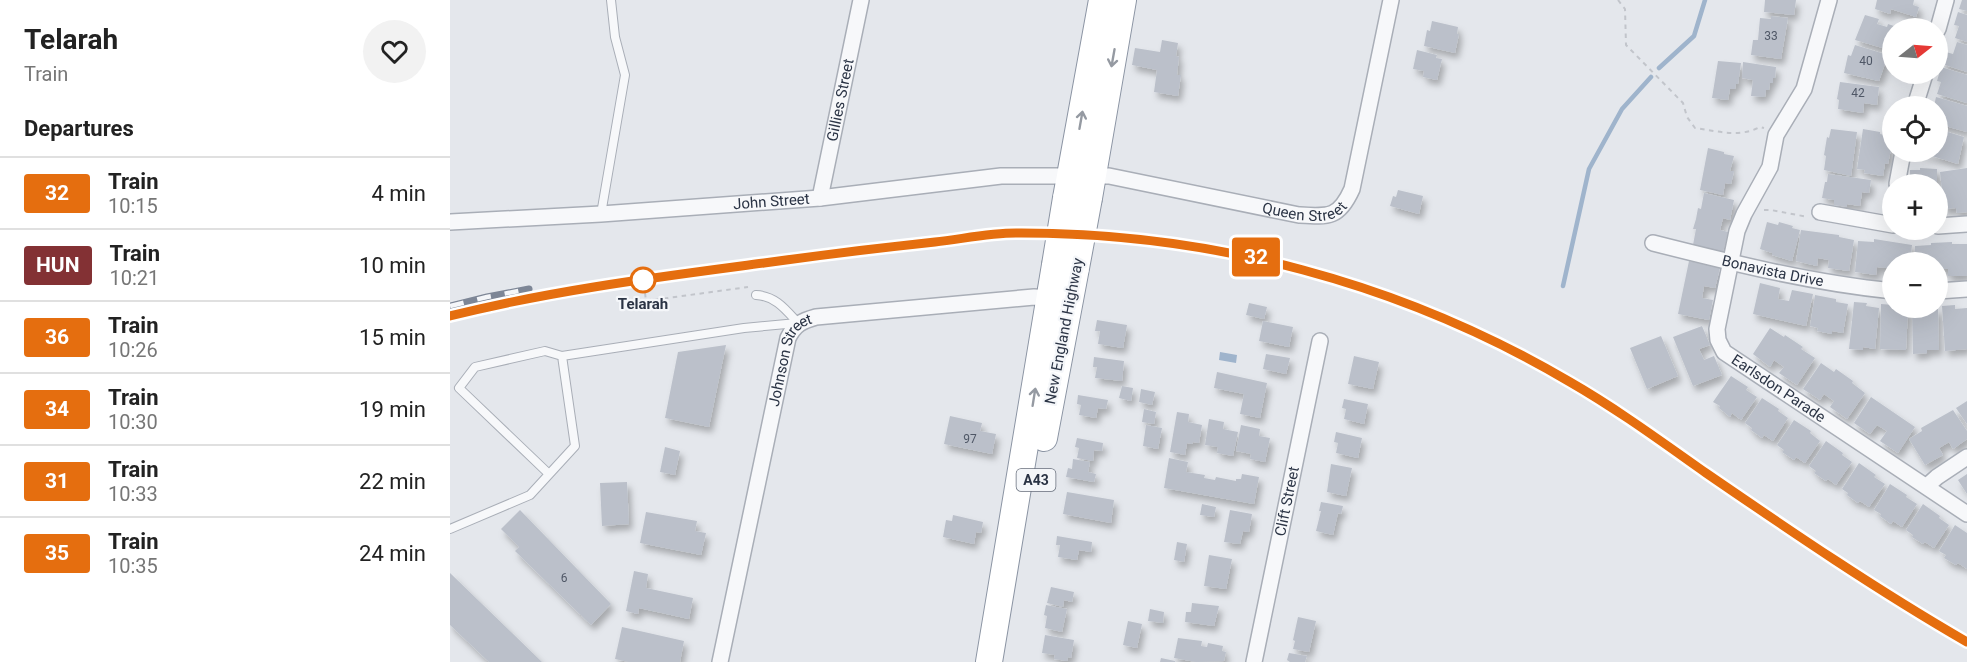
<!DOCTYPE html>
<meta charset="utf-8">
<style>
body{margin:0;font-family:Roboto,sans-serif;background:#f2f2f2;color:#222;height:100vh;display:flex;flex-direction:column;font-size:22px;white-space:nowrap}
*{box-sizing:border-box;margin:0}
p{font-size:20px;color:#767676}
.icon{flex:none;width:33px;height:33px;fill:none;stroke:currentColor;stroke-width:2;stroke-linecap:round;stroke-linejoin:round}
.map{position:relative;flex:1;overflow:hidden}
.drawer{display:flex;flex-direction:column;background:#fff;width:450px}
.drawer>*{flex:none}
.badge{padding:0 12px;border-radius:4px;font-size:21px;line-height:39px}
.needle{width:39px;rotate:73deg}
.buttons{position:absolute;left:1432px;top:18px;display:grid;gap:12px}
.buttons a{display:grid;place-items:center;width:66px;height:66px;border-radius:50%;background:#fff;box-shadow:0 6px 24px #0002;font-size:30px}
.map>.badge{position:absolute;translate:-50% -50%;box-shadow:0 0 0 3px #fff}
h2{padding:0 24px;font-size:22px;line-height:54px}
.round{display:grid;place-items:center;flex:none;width:63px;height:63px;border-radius:32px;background:#f2f2f2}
.head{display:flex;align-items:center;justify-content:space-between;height:102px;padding:0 24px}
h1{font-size:28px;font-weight:700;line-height:45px}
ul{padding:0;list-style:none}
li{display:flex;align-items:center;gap:18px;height:72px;padding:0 24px;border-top:2px solid #e0e0e0}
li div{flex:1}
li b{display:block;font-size:22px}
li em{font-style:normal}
li .badge{min-width:66px;font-weight:700;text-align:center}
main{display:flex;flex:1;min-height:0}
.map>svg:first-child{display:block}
</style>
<main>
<section class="drawer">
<div class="head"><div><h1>Telarah</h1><p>Train</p></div><a class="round"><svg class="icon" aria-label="heart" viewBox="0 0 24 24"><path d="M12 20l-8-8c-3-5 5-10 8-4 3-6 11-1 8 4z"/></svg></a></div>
<h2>Departures</h2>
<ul>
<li><span class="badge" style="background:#e56e0f;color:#fff">32</span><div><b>Train</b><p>10:15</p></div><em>4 min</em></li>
<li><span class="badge" style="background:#833134;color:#fff">HUN</span><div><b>Train</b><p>10:21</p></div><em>10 min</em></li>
<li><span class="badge" style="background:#e56e0f;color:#fff">36</span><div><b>Train</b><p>10:26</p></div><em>15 min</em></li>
<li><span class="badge" style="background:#e56e0f;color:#fff">34</span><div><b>Train</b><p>10:30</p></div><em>19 min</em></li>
<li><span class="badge" style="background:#e56e0f;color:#fff">31</span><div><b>Train</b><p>10:33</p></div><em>22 min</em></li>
<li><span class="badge" style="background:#e56e0f;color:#fff">35</span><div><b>Train</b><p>10:35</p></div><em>24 min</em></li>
</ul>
</section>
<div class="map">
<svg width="1517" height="662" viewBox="0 0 1517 662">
<defs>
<filter id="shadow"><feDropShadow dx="3.5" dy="5.5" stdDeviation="3" flood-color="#0004"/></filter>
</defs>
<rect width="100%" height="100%" fill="#e4e7ec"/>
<path fill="#9fb4cc" d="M770,352L787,355L786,363L769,360Z"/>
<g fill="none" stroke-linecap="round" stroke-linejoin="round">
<path stroke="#9fb4cc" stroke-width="4.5" d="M1209,68L1244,36L1255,0
M1113,286L1139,169L1172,109L1201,77"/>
</g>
<path fill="#bbc0ca" filter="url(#shadow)" d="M1315,0H1346L1344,15L1314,12Z
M1427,0H1464L1463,5L1469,7L1466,17L1441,9L1440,14L1425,9Z
M1512,0H1517V11L1509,9Z
M1508,12L1517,15V42L1505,38L1509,26L1504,25Z
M1415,15L1429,19L1427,24L1437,27L1438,24L1447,27V28H1443V51L1405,40Z
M1321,16L1338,18L1331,59L1301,55L1303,40H1308L1310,18L1321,19Z
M982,21L1008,27L1007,34H1009L1005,53L974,46L977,30L980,31Z
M712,40L728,43L726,56L729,57L727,75H731L728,96L704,92L707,70L682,65L685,48L710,52Z
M1507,42L1517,45V72L1492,64L1496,52L1503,54Z
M1405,45L1438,55L1429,81L1394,73L1398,55L1401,56Z
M967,50L987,55L986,58L992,59L987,80L973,77L974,71L963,69Z
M1268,61L1291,63L1288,84H1286L1285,89H1280L1278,100L1262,98Z
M1293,62L1326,67L1325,78H1323V83H1320L1319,90H1316L1315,97L1301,96L1303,80L1292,78Z
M1491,67L1517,75V103L1487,94L1491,82L1487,81Z
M1390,82L1429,87L1427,105L1414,103L1413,113L1388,109L1389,100L1387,99Z
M1486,97L1517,106V132L1488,124V106H1484Z
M1381,129L1407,132L1401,176L1374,170L1376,156L1374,155L1377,137L1379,138Z
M1413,129L1430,132V134L1440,136L1438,149H1441L1438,164L1435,163L1433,176L1414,173L1415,170L1407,169Z
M1488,129L1514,137L1508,164L1469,152H1488Z
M1258,148L1274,152V154L1284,156L1280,171H1284L1281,184L1275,183L1273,195L1250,190Z
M1470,168L1487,169V184H1460V170H1470Z
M1517,168V212L1507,213L1506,208L1494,209L1490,172Z
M1378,174L1421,180L1419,193L1412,192L1410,206L1397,204V207L1384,205V200L1372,198L1375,182H1377Z
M948,190L973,196L969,214L940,206L943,196L946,197Z
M1254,193L1284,200L1280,220L1273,218L1270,230L1278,232L1273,252L1243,245L1246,229H1243L1246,219L1248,208L1251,209Z
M1317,222L1328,225L1329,222L1343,226L1342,228L1350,230L1342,261L1322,255V253L1310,249Z
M1351,230L1389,235V237L1404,240L1399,271L1378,268L1379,260L1368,258L1367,266L1346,261Z
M1424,239L1462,245L1460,262H1443V276H1438V268L1427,267L1426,275L1405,272L1408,241L1424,242Z
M1502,242V244H1517V276H1498V269H1488V262H1465V246L1481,245V243Z
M1239,261L1270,268L1265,288L1254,286L1252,298L1263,300L1259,320L1228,314Z
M1310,283L1330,288L1328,299L1339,301L1342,290L1363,294L1356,326L1303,314Z
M1365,295L1386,299V302L1398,304L1393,333L1382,331V334L1367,331L1368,328L1360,326Z
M1404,302L1417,303L1416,306L1429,308L1425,349L1413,347V350L1399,349Z
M799,303L817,307L814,319L796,315Z
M1431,304L1443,305L1444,309H1458L1456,350L1430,349Z
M1505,305V309L1517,308V349L1495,351L1492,306Z
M1462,308L1488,309L1489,350H1477V353L1463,354Z
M647,320L677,325L673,348L648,344L650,331H645Z
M813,321L843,327L839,347L809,341Z
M1252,326L1260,345L1249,349L1254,360L1264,356L1272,375L1243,386L1223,337Z
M1320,328L1334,337L1335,335L1353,347L1351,349L1365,358L1347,385L1329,373L1334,367L1324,360L1320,367L1303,354Z
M1211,336L1228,376L1197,389L1180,348Z
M276,345L259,427L215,418L228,352Z
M816,354L840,358L836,374L813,369Z
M904,356L929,362L923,389L898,384Z
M644,357L674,361L672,381L645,378L647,367H643Z
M1371,363L1384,372L1386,369L1403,381L1402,383L1415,393L1397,419L1380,407L1384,401L1374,394L1370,400L1353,389Z
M767,372L817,383L810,418L790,414L794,394L764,388Z
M1281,376L1298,387L1296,390L1307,397L1291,420L1282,413L1280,417L1269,408L1270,406L1263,402Z
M672,386L683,388L681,401L669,398Z
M691,389L705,392L702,405L689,402Z
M628,395L658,400L656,409L648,408L646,418L629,415L631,405L627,404Z
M1421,397L1465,427L1448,453L1430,441L1437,431L1427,425L1420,434L1404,423Z
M1312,398L1329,409L1328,411L1338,418L1323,441L1314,435L1312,438L1301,430L1302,428L1295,423Z
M894,399L918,404L914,424L894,419L896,409L892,408Z
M1517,401V424L1506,408Z
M694,409L706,412L704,424L692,422Z
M1503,410L1517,431V439L1503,449L1499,442L1489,448L1493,455L1475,465L1459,439L1472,431L1471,428Z
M727,412L739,414L738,422L752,425L749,443L743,442L742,444L737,443L735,455L720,452Z
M500,416L532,423L530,431L546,434L542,454L494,444Z
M759,419L774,422L773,429L788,432L783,456L767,453L768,447L755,445Z
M1344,420L1361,431L1360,433L1370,441L1355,463L1346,457L1344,460L1332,452L1334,450L1327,445Z
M696,425L712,428L708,449L693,446Z
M791,425L810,429L809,436L820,438L815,462L800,459L801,454L786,451Z
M886,432L912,438L908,458L886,453L888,443L884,442Z
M627,438L653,443L652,451L644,450L643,461L627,458L629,448L625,447Z
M1376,441L1393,453L1392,455L1402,462L1386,485L1378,479L1376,481L1364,473L1366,471L1359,466Z
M215,447L230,451L225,475L210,472Z
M719,458L738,462L736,472L755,475L754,478L765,480L766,477L786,481V479H791L792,474L809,477L804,504L714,488Z
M623,459L640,462L638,472L646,474L644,482L616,477L618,468L622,469Z
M1409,463L1426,475L1424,477L1435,484L1419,507L1410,501L1408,503L1397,495L1398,493L1392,489Z
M881,464L902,468L896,496L877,492Z
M1517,474V494L1508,480Z
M177,482L179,524L152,526L150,483Z
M1440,484L1457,495L1456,497L1467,504L1452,527L1443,521L1441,524L1430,516L1431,514L1424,510Z
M617,492L664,500L661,523L613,514Z
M871,502L893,506L891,514L888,513L883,535L866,531L871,511H869Z
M752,504L766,507L764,517L750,515Z
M1473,504L1490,516L1489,518L1499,525L1484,548L1475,542L1473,544L1462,537L1463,535L1456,530Z
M70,510L161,604L141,625L65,551L69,547L51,529Z
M780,510L802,514L799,532L793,531L790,544L774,542Z
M196,512L247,521L245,531L256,533L251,555L190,543Z
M503,515L533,522L531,533L526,532L524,544L493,537L496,520L502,521Z
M1505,525L1517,533V569L1508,563L1506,565L1494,558L1496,555L1489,551Z
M607,536L642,542L641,552L629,550L627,560L608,557L610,545H606Z
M727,542L737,544L734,562L724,560Z
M759,555L782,559L776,589L754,586Z
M184,571L198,574L196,588L243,598L239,619L189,608L188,614L176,611Z
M0,573L92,662H39L0,625Z
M601,587L624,592L622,602L614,600L613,607L597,603Z
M742,603L769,606L764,626L735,622L736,612H741Z
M596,605L617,609L612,632L595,628L597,616L594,615Z
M700,609L714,612L713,623L698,621Z
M848,617L866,621L859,652L843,649L845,641L843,640Z
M678,621L692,624L687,648L673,645Z
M172,627L234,641L230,662H179L165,659Z
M595,635L624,640L621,658L618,657L617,661L604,659L605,655L592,653Z
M728,638L752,641L751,646L757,647L758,643L773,646L772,651L776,652L774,661L746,662L724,658Z
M839,653L857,656L855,662H840L837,660Z
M711,658L725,661V662H710Z"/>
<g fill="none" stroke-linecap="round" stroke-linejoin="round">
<defs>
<path id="service" d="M151,214L175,75L165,37L161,0
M306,295C326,296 336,310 348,323
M99,474L9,388L25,367L95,351L112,356
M0,529L80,495L125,446L112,356L294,328L347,323"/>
<g id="minor">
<path id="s1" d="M1379,0L1354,89L1326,135L1320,167L1294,214L1287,231L1267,329L1268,340L1274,352L1517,514"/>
<path d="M1488,29L1496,0"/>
<path d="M1465,106L1475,74"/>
<path d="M1447,184L1453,152"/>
<path id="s2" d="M370,198L411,0"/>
<path d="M1370,212L1443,225"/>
<path id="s3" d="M0,222L151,214L370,198L551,176H659L849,215C879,217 889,218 902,189L941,0"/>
<path d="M1488,226L1517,224"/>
<path id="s4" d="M1203,243C1282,263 1362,283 1443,291"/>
<path d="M1488,291L1517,289"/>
<path d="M1477,486L1487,477L1517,457"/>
<path id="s5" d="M270,662L338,338C345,324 352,321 366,317L584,297L606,298"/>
<path id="s6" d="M804,662L870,341"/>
</g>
<path id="trunk" d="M616,198L652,0
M639,198L673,0
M594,438L626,268
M539,662L605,265"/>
</defs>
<use href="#service" stroke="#a9aeb7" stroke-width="10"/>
<use href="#minor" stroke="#a9aeb7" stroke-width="18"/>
<use href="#trunk" stroke="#8b94a3" stroke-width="28"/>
<path stroke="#c2c5cb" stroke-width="2" stroke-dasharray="4.5 4.5" stroke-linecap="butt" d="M1168,0L1175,9L1176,45L1233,103L1237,117L1245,128C1268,131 1289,138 1310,127L1314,128
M1314,210H1321L1358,217
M194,284L197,310
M196,301L298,287"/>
<use href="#service" stroke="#f7f8fa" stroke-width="8"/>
<use href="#minor" stroke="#f7f8fa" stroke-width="15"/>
<use href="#trunk" stroke="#fff" stroke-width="26"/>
<defs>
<path id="rail" d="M0,306L37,297L79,289
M0,316C103,290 209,277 314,263C371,255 428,248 485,242C512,239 539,233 566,233C761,232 952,283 1120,382C1169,411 1216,445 1263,478C1346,535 1429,592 1517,642"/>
</defs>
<use href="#rail" stroke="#7d8696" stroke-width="7"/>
<use href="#rail" stroke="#f4f6f9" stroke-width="4.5" stroke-dasharray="14" stroke-linecap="butt"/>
<defs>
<path id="trunk-bridge" d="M605,265L616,198
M626,268L639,198"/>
</defs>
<use href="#trunk-bridge" stroke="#8b94a3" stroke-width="28" stroke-linecap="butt"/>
<use href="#trunk-bridge" stroke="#fff" stroke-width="26"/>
</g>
<defs><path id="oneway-shaft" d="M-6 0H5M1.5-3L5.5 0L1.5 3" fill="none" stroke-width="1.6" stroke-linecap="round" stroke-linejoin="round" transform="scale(1.5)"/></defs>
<g stroke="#959aa2">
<use href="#oneway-shaft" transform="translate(663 58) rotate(100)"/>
<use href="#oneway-shaft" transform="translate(631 120) rotate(-80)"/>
<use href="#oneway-shaft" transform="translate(584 397) rotate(-81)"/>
</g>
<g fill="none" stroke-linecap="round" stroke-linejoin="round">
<defs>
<path id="line" d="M0,316C103,290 209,277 314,263C371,255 428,248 485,242C512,239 539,233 566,233C761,232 952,283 1120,382C1167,409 1212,442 1256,473C1342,532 1427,590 1517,642"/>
</defs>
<use href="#line" stroke="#fff" stroke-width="14"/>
<use href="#line" stroke="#e56e0f" stroke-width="9"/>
</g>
<circle fill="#fff" stroke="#e56e0f" stroke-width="3" cx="193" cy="280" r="12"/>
<g text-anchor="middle" stroke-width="4.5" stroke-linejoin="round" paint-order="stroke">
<g font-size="12" fill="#4f5766">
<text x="1321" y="40">33</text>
<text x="1416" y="65">40</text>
<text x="1408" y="97">42</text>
<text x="520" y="443">97</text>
<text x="114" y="582">6</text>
</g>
<rect fill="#f4f6f9" stroke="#676e7b" stroke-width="1.5" x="566.5" y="469" width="39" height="22" rx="4.5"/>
<g font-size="14" font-weight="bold" fill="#2b3445">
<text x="586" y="485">A43</text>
</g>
<g font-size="15" fill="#2b3445" stroke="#f4f6f9">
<text dy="5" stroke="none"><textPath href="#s2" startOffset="100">Gillies Street</textPath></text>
<text dy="5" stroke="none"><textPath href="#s3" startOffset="322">John Street</textPath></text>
<text dy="5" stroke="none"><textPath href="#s3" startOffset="861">Queen Street</textPath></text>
<text dy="5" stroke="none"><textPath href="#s4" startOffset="123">Bonavista Drive</textPath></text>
<text transform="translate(614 331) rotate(-79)" y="5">New England Highway</text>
<text dy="5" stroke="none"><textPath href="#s5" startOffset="312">Johnson Street</textPath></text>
<text dy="5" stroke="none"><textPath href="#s1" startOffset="441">Earlsdon Parade</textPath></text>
<text dy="5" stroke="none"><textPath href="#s6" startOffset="164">Clift Street</textPath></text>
</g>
<g font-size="15" font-weight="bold" fill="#2b3445" stroke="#f4f6f9">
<text x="193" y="309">Telarah</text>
</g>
</g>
</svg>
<div class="buttons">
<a><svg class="needle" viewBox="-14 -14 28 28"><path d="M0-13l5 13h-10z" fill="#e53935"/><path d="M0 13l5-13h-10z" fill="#767676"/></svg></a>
<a><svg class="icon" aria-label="locate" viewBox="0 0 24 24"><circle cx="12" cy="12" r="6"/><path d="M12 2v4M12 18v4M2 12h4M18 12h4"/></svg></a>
<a>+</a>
<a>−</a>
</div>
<b class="badge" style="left:806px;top:257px;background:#e56e0f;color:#fff">32</b>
</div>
</main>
